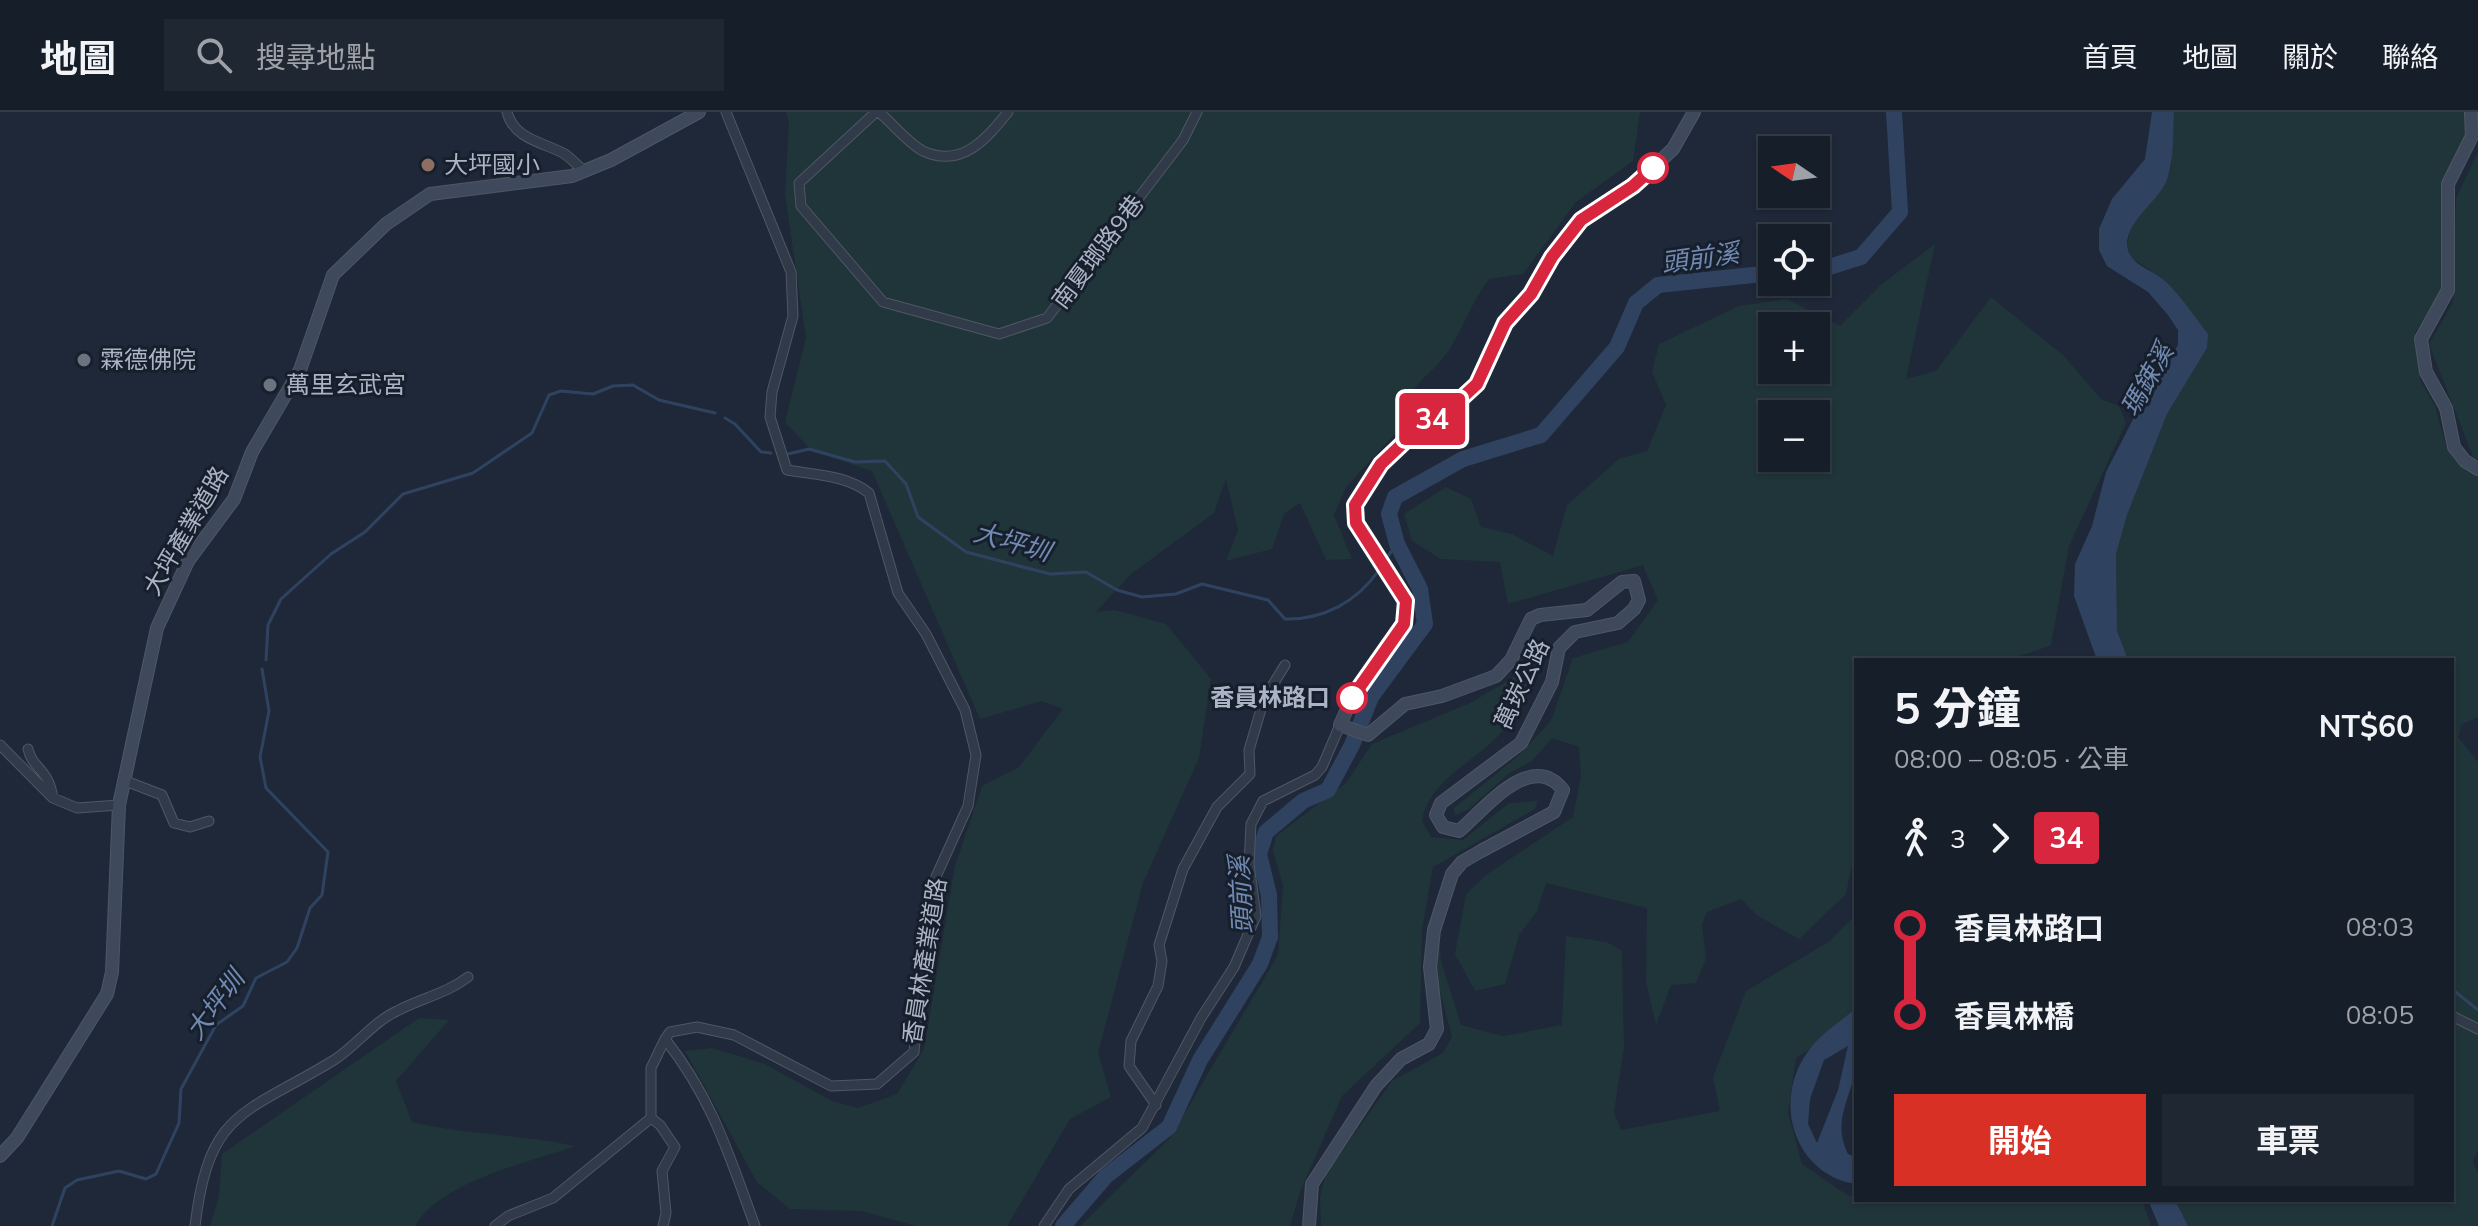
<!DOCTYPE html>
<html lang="zh-TW">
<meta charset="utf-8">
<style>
body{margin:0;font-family:Mulish,"Noto Sans TC",sans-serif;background:#1f2732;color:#f1f3f6;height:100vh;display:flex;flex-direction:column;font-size:30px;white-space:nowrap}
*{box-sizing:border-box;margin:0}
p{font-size:26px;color:#9ea2a8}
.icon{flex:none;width:44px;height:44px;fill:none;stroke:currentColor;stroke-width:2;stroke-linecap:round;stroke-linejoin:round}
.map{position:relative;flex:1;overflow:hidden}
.drawer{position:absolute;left:1854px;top:546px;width:600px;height:544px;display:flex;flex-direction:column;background:#161e2a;border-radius:0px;box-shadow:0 2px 6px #0004,0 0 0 2px #353c47}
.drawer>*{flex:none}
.badge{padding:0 16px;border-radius:6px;font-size:28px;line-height:52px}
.needle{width:52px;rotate:283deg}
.tools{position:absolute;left:1758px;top:24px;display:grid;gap:16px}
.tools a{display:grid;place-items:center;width:72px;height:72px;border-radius:0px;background:#161e2a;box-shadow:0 2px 6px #0004,0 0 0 2px #353c47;font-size:40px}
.map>.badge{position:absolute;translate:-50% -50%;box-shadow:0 0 0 4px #fff}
.legs{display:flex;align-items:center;gap:12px;height:88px;padding:0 40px;font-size:26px}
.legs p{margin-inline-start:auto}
.overview{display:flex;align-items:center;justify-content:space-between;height:136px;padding:0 40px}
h1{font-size:44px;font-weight:700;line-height:60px}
.action{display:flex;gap:16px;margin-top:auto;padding:16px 40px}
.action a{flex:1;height:92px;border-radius:0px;background:#d93025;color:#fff;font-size:32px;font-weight:700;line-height:92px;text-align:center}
.action a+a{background:#1f2732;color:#f1f3f6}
ul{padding:0 40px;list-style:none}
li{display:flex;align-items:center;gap:28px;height:88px;font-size:30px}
li i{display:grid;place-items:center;width:12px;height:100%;margin:0 10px;background:currentColor}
li i::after{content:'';width:20px;height:20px;margin:-10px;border:6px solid;border-radius:50%;background:#161e2a}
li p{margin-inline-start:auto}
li:first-child i{background:linear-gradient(#0000 50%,currentColor 0)}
li:last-child i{background:linear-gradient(currentColor 50%,#0000 0)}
header{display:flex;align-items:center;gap:48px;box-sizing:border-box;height:112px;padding:0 40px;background:#161e2a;border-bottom:2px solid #353c47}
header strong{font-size:38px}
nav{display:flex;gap:44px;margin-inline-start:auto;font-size:28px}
.search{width:560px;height:72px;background:#1f2732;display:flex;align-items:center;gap:20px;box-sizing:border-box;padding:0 28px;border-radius:0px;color:#9ea2a8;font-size:30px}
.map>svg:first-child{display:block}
</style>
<header>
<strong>地圖</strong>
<div class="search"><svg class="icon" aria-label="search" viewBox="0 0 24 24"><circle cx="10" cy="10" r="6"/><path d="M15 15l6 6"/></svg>搜尋地點</div>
<nav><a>首頁</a><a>地圖</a><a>關於</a><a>聯絡</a></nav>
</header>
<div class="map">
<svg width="2478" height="1114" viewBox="0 0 2478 1114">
<rect width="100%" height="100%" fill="#1e2838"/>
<path fill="#203539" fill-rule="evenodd" d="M786,0H1640L1633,49L1576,90L1523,162L1489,167C1471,191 1464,215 1449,238C1428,270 1408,266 1406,310L1346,375L1334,403L1352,447L1326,448L1300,391L1284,402L1272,437L1226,449L1238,418L1226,367L1214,401L1131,462L1096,500L1115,498L1166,512L1211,567L1199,646L1143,771L1098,941L1111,985L1070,1007L1007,1114H916L861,1099L790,1097L757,1070L685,939L712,936L765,952L832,989L858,996L897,982L924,937L955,754L982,674L1019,655L1063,597L1042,589L980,607L872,359L812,339L785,310L806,226L785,82L789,10Z
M2174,0H2465L2466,25L2443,72L2441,85L2445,108L2443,176L2415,221L2420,268L2435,294L2447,337L2457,350L2478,363V605L2461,613L2458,625L2478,650V1038L2473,1050L2478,1060V1114H2188L2175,1088H2452V548H2128L2126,544L2117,519L2116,442L2127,403L2167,302L2207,236L2162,166L2133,147L2127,135L2130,116L2165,73L2171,56Z
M2478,39V347H2474L2429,232L2453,190L2456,87Z
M1935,132L1906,267L1936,259L1991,185L2064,244L2101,287L2119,294L2126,311L2069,434L2051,533C2018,546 1977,557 1941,544L1936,548H1856V733L1846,782L1799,827L1758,804L1741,787L1707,800L1702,812L1706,847L1696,871L1671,873L1656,913L1646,870L1647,796L1546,771L1537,799L1519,823L1505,872L1475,879L1455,842L1466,782L1486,763L1573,705L1581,665L1579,635L1552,626L1532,649L1508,662L1469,697L1455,703L1454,696L1517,645L1551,609L1573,546L1628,530L1658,488L1643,453L1508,492L1500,450L1441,447L1412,429L1404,402L1446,375L1471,387L1481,415L1512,422L1553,444L1567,393L1619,347L1647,339L1666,293L1652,260L1659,232L1739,194L1787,187L1840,214L1882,172ZM1772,214H1816V258H1772ZM1816,302V346H1772V302Z
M1541,528H1546C1541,557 1520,601 1499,623C1473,651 1429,668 1422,709L1431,725L1463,728L1509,691L1538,689L1535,697L1433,755L1422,818L1420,911L1342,984L1300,1080L1290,1114H1080L1170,1026L1278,843L1283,773L1273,739L1276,724L1346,671L1372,632L1470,591L1521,561Z
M1856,802V908L1796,946L1788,1001L1802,1052L1847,1083L1856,1084V1088H2142L2151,1114H1321L1320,1084L1326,1062L1392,969L1443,941L1452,925L1434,856L1439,828L1441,849L1461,913L1503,924L1562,913L1566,824L1607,830L1622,839L1624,936L1614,1000L1621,1018L1720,999L1713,965L1746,879L1830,829Z
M419,906L449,908L396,969L412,1010C466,1023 521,1022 575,1034C528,1051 441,1069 415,1114H210L219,1084L222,1042Z"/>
<path fill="#2f4361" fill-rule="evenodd" d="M2152,0H2174C2173,22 2174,47 2167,68C2159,91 2109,120 2134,148C2142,157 2156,160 2165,169C2181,184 2194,204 2208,222L2207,236L2167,302L2127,403L2116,442L2117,519L2128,548H2097L2074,484L2075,452L2092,414L2106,360L2144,286L2178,233V218L2168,203L2148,180L2107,154L2099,138V117L2112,87L2145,47Z
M1856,896C1856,915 1858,936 1856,954C1852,985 1831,1008 1848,1042L1856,1045V1072C1797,1063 1774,996 1803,947C1818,922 1836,914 1856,896ZM1848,934L1838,978L1817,1031L1808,1012L1810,987L1824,948Z
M2148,1088H2175L2188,1114H2159Z"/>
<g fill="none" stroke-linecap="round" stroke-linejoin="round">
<path stroke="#2f4361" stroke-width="3" d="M725,306L735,312L761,340L771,341
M788,342L809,337L855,350L885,349L906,372L918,405L966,440L1050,462L1086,460L1117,478L1142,485L1176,482L1202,472L1268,488L1285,507C1323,508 1357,490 1379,458
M1388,444L1397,432
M266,548L268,513L281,487L331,442L365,420L403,382L473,361L532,321L549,283L561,279L593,282L613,274L633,273L659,288L715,301
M2452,877L2478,898
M52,1114L65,1076L77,1068L119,1059L146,1067L156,1062L179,1011L181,977L216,913L243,894L256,866L287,850L297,836L310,796L322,783L328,740L266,676L260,645L269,599L262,557"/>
<path stroke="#2f4361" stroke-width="16" d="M1816,159L1861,145L1900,100L1894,0
M1063,1114L1106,1064L1169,1015L1200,948L1260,852L1270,825L1269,783L1259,742L1266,720L1303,689L1328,678L1352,633L1371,585L1425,512L1420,477L1397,432L1389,402L1395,385L1463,347L1541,323L1617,235L1636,191L1658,173L1772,161"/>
<defs>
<path id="street" d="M507,0C514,27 542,30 563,41C570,45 577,53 583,58
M726,0L791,160L793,204L772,280L770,305L787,358C815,363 847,363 869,381L898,481L926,522L965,598L976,643L968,694L934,769L925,818L914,940L877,972L831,974L734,923L697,915L670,920L665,927C713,988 729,1043 755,1114
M876,0L799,71L801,94L883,190L999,222L1047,206L1183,28L1197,0
M879,0C892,11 908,31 923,39C962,57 987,26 1008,0
M0,633L53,686L77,696L119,693
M28,637C33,658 48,655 53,686
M123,668L162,683L174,711L190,715L209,709
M2452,904L2478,917
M1156,993L1129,954L1131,929L1158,874L1162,849L1159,833L1183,757L1217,695L1250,662L1249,638L1264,587L1285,553
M651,1006L660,1013L675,1035L662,1059L666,1101L663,1114
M195,1114C209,997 244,1003 334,948C356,934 373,910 397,899C421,886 446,882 468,865
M495,1114L508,1104L553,1086L651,1006V956L665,927
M1044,1114L1069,1077L1142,1016L1201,906L1234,855L1256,804L1249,752L1251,712L1263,689L1315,663L1322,655L1340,613"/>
<path id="secondary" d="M2471,0L2472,24L2448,72V178L2421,227L2426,260L2446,296L2454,335L2465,349L2478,357
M0,1044L17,1026L107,882L112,860L119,693L157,516L188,449L234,387L252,340L300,258L333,163L386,112L430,82L572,64L611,48L699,0
M1309,1114L1312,1072L1376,974L1401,947L1429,932L1437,917L1430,855L1434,818L1452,762L1462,750L1481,739L1554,700L1563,678C1531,637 1484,698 1459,719L1443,715L1436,703L1441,691L1521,631L1552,570L1559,536L1575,520L1618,511L1634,497L1639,488L1634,469L1622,470L1587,498L1540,503L1531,507L1511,548L1496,564L1442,584L1405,592L1368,623L1340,613L1352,586L1404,512L1406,489L1356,411L1355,393L1381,352L1419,316L1452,295L1477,272L1505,211L1531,182L1552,145L1581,108L1633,74L1673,37L1694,0"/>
</defs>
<use href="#street" stroke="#4f5766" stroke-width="11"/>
<use href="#secondary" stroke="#4f5766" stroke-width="14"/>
<use href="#street" stroke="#313a48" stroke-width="9"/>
<use href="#secondary" stroke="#3f495c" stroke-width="12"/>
</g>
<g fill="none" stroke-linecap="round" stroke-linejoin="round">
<defs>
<path id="line-1" d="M1352,586L1404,512L1406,489L1356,411L1355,393L1381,352L1419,316L1452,295L1477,272L1505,211L1531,182L1552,145L1581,108L1633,74L1653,56"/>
</defs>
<use href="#line-1" stroke="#fff" stroke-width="18"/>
<use href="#line-1" stroke="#d7263d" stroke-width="12"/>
</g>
<circle fill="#8d6e63" stroke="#171f2c" stroke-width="3" cx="428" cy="53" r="8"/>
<g fill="#fff" stroke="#d7263d" stroke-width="4">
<circle cx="1653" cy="56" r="14"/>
<circle cx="1352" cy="586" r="14"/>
</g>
<g fill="#6b7280" stroke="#171f2c" stroke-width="3">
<circle cx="84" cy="248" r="8"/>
<circle cx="270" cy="273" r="8"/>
</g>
<g text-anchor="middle" stroke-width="6" stroke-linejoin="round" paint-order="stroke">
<g font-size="24" fill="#abb4c5" stroke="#171f2c" text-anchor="start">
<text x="444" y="61">大坪國小</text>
<text x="100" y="256">霖德佛院</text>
<text x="286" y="281">萬里玄武宮</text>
</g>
<g font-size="24" fill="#abb4c5" stroke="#171f2c">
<text transform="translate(1098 140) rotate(-53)" y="8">南夏瑯路9巷</text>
<text transform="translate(186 419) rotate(-60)" y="8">大坪產業道路</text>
<text transform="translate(1522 572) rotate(-65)" y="8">萬崁公路</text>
<text transform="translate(925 849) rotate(-81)" y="8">香員林產業道路</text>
</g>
<g font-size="24" font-weight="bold" fill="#abb4c5" stroke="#171f2c" text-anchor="end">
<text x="1330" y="594">香員林路口</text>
</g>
<g font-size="26" font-style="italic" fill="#718ab1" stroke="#171f2c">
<text transform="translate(1700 146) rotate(-8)" y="9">頭前溪</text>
<text transform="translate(2147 268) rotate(-61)" y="9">瑪鋉溪</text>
<text transform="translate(1012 430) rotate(16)" y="9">大坪圳</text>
<text transform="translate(1241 783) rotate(-93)" y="9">頭前溪</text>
<text transform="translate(215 893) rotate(-53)" y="9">大坪圳</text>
</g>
</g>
</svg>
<div class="tools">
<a><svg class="needle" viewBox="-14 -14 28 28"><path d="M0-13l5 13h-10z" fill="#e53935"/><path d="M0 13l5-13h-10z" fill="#9ea2a8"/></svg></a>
<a><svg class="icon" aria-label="locate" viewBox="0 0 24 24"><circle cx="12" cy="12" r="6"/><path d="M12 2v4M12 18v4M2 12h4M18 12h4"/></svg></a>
<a>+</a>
<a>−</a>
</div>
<b class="badge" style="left:1432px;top:307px;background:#d7263d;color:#fff">34</b>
<section class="drawer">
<div class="overview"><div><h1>5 分鐘</h1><p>08:00 – 08:05 · 公車</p></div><b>NT$60</b></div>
<div class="legs"><svg class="icon" aria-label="walk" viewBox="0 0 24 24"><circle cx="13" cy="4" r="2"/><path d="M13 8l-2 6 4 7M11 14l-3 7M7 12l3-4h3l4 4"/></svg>3<svg class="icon" aria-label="forward" viewBox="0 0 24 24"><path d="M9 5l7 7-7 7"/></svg><b class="badge" style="background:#d7263d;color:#fff">34</b></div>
<ul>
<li><i style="color:#d7263d"></i><b>香員林路口</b><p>08:03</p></li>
<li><i style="color:#d7263d"></i><b>香員林橋</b><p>08:05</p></li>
</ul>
<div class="action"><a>開始</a><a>車票</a></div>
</section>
</div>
